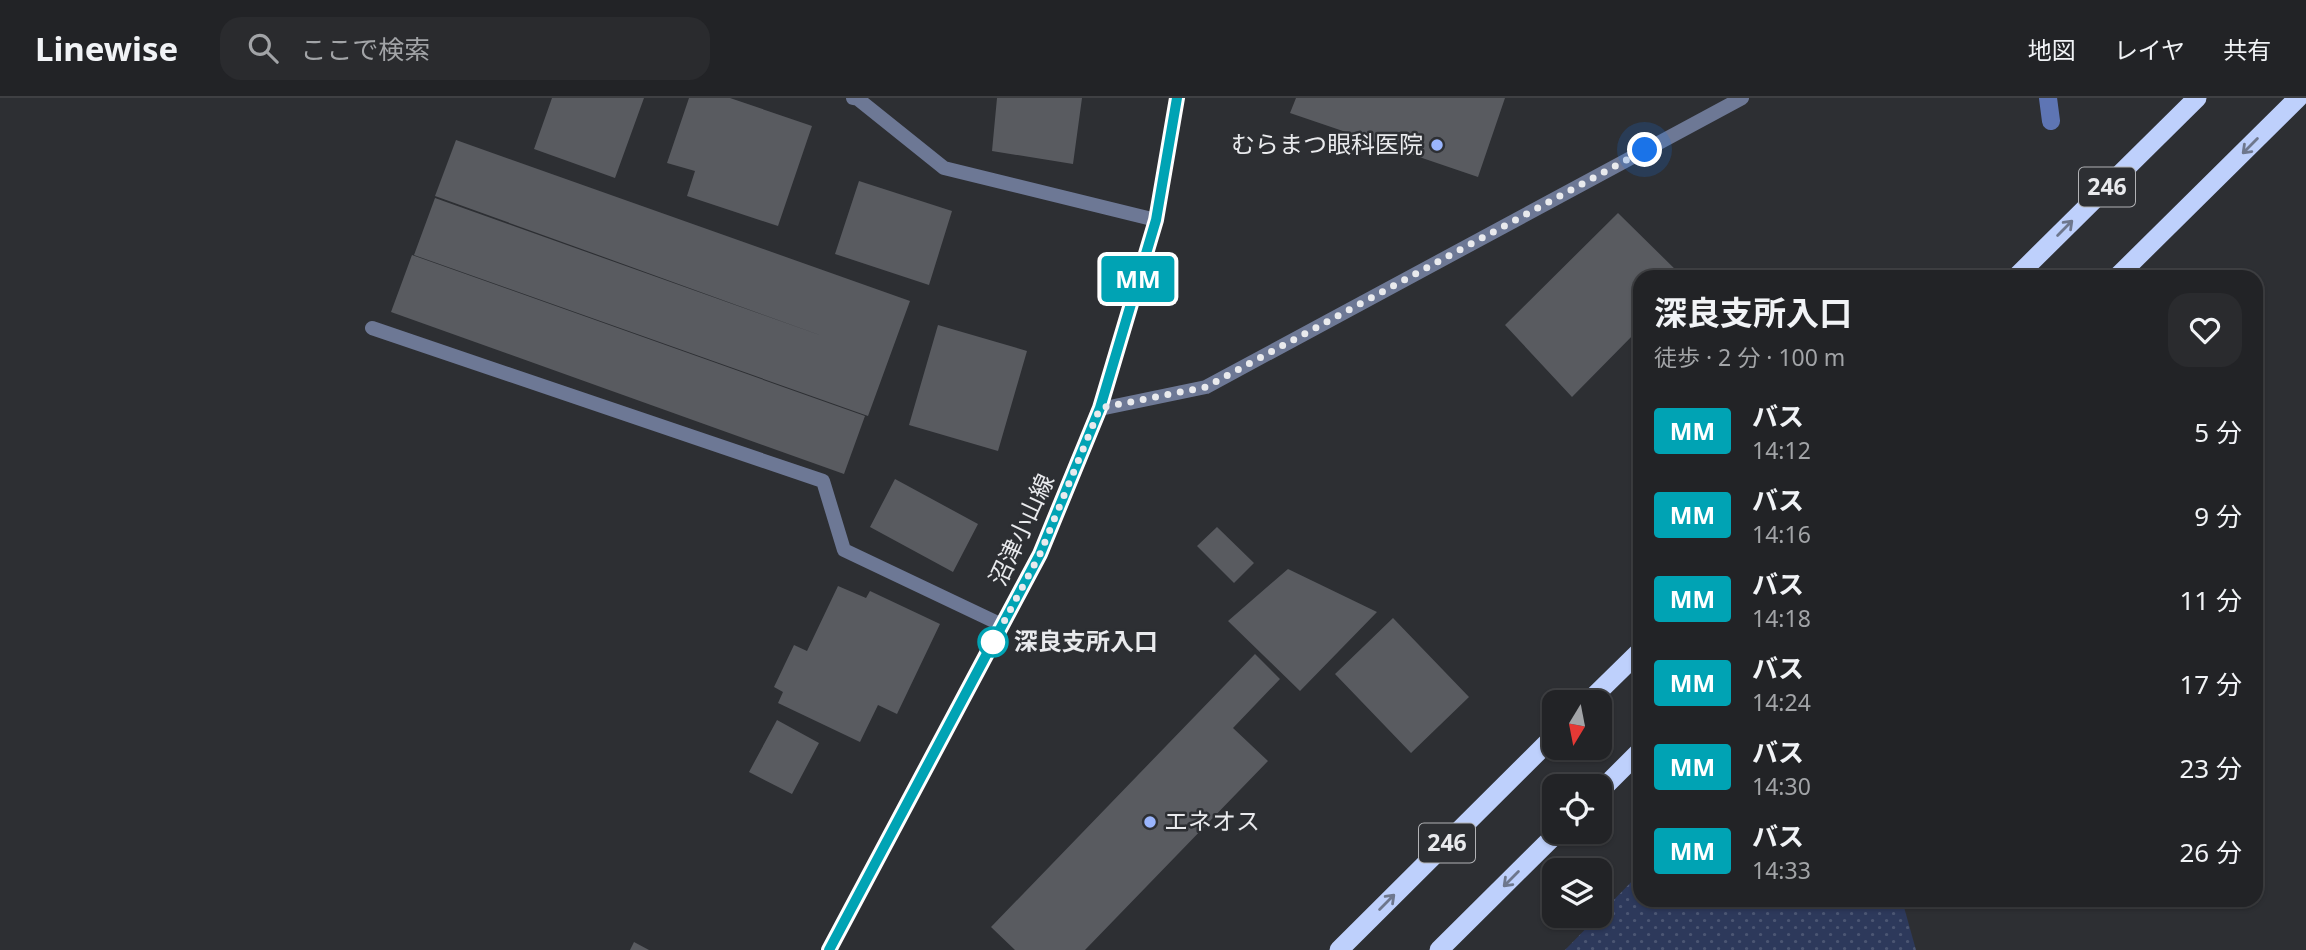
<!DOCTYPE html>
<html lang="ja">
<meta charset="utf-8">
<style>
body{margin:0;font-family:"Noto Sans","Noto Sans JP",sans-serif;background:#2a2b2e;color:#f1f3f6;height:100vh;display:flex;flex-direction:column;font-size:26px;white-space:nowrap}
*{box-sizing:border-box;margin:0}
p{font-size:23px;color:#a2a4a7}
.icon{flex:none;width:38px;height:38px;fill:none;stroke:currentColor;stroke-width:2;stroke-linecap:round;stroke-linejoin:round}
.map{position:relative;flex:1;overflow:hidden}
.sheet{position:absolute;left:1633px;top:172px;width:630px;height:637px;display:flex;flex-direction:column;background:#222326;border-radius:21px;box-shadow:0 2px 5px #0004,0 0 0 2px #3f4043}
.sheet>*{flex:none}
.badge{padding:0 14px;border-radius:5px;font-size:24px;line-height:46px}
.needle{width:46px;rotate:190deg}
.buttons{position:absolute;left:1542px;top:592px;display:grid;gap:14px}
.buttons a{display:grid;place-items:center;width:70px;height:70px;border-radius:14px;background:#222326;box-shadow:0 2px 5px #0004,0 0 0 2px #3f4043;font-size:35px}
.you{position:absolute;width:35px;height:35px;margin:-18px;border:5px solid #fff;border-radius:50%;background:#1a73e8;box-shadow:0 0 0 10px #1a73e833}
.map>.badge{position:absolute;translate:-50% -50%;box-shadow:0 0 0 4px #fff}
.round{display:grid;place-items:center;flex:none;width:74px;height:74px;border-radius:21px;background:#2a2b2e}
.headline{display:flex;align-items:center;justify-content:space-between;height:119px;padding:0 21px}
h1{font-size:33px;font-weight:700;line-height:52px}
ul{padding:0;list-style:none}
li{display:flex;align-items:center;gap:21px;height:84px;padding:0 21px}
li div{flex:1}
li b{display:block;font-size:26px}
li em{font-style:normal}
li .badge{min-width:77px;font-weight:700;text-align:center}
header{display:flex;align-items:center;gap:42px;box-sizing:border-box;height:98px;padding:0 35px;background:#222326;border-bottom:2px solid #3f4043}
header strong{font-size:33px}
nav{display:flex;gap:38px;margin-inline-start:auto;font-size:24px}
.search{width:490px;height:63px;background:#2a2b2e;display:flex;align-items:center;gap:18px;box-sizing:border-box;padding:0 24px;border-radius:21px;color:#a2a4a7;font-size:26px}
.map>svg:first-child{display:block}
</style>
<header>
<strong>Linewise</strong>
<div class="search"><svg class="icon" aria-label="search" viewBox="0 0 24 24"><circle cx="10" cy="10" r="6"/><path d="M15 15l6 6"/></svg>ここで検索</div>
<nav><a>地図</a><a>レイヤ</a><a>共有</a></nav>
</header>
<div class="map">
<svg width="2306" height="852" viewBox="0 0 2306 852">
<defs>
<pattern id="grass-dots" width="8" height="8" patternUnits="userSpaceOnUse" patternTransform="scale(1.75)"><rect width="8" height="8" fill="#2d395b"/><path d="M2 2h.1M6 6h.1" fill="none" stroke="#4b5673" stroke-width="1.8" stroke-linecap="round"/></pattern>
</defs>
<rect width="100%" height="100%" fill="#2d2f33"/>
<path fill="url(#grass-dots)" d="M1640,775V802H1902L1916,852H1565Z"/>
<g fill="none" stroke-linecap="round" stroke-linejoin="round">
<path stroke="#5e75b4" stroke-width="18" d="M2048,0L2051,23"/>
</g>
<path fill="#595b60" d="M552,0H644L615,80L534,51Z
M689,0H730L812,28L778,128L687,98L695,73L667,65Z
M997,0H1082L1073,66L992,53Z
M1296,0H1505L1478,79L1290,15Z
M456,42L910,203L868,318L414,157L435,100L828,240L435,98Z
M859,83L952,113L929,187L835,156Z
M1618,115L1682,178H1640V230L1572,299L1505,227Z
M412,157L865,318L844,376L391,214Z
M938,227L1027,253L998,353L909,327Z
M895,381L978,426L953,474L870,429Z
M1217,429L1254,465L1234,485L1197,448Z
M1288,471L1377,514L1300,593L1228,523Z
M838,488L866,500L870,493L940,526L897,616L878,607L860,644L778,605L783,594L774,589L794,547L807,553Z
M1393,520L1469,599L1411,655L1335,576Z
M1255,556L1280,581L1233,630L1268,663L1085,852H1015L991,829Z
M777,622L819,645L792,696L749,674Z
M634,844L649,852H630Z"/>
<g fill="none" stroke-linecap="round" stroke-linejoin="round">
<path stroke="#6d7895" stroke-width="14" d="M853,0L858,1L944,70L1156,122
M372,230L823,383L844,452L1002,527"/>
<path stroke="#6d7895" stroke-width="14" d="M1100,311L1206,289L1742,0"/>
<path stroke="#8fa1cf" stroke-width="14" d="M829,852L1040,456L1100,311L1156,122L1177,0"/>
<path stroke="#bed0fc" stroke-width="19" d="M2017,178L2197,0
M2118,178L2298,0
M1588,604L1640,553
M1600,693L1640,653
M1339,852L1554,638
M1439,852L1559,733"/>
</g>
<defs><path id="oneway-shaft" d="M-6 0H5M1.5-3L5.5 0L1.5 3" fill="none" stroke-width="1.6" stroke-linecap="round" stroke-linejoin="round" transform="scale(1.75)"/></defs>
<g stroke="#6e778d">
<use href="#oneway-shaft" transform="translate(2250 48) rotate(135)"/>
<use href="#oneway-shaft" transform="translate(2065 130) rotate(-45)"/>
<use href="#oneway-shaft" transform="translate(1511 781) rotate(135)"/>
<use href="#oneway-shaft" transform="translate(1387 804) rotate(-45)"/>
</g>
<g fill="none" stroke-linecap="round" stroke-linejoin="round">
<defs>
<path id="line" d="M829,852L1040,456L1100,310L1156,122L1177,0"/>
</defs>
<use href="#line" stroke="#fff" stroke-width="16"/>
<use href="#line" stroke="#00a3b4" stroke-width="10"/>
<path stroke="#e9eaed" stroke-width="7" stroke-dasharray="0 12.6" d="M993,544L990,550L1040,456L1100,310L1206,289L1645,52"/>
</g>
<g fill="#9ab5fd" stroke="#2d2f33" stroke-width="2.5">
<circle cx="1437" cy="47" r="7"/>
<circle cx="1150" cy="724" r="7"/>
</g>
<circle fill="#fff" stroke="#00a3b4" stroke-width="3.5" cx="993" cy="544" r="14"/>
<g text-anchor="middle" stroke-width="5" stroke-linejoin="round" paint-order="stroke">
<g fill="#2d2f33" stroke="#b1b2b5" stroke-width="2">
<rect x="2079" y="69.5" width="56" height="39" rx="5"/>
<rect x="1419" y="725.5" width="56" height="39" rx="5"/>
</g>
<g font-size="23" font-weight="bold" fill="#e9eaed">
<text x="2107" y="97">246</text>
<text x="1447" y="753">246</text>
</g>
<g font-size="24" fill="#e9eaed" stroke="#2d2f33" text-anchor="end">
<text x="1423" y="55">むらまつ眼科医院</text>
<text x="1164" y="732" text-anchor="start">エネオス</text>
</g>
<g font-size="24" fill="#e9eaed" stroke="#2d2f33">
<text transform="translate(1022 432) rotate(-65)" y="8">沼津小山線</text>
</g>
<g font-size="24" font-weight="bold" fill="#e9eaed" stroke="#2d2f33" text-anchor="start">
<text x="1014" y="552">深良支所入口</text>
</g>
</g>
</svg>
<div class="buttons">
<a><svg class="needle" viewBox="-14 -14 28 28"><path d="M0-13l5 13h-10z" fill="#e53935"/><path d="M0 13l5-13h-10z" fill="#a2a4a7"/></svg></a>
<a><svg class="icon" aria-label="locate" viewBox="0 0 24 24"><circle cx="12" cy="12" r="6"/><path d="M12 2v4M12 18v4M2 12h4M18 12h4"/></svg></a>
<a><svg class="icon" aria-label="layers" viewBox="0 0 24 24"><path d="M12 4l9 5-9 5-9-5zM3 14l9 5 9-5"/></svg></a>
</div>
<div class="you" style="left:1645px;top:52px"></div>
<b class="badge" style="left:1138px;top:181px;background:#00a3b4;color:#fff">MM</b>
<section class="sheet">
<div class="headline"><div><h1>深良支所入口</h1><p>徒歩 · 2 分 · 100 m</p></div><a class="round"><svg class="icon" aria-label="heart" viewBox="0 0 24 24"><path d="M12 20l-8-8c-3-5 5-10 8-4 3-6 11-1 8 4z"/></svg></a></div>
<ul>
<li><span class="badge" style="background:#00a3b4;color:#fff">MM</span><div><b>バス</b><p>14:12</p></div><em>5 分</em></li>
<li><span class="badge" style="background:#00a3b4;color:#fff">MM</span><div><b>バス</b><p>14:16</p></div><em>9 分</em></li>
<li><span class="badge" style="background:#00a3b4;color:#fff">MM</span><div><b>バス</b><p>14:18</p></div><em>11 分</em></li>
<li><span class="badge" style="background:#00a3b4;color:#fff">MM</span><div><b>バス</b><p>14:24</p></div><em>17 分</em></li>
<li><span class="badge" style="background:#00a3b4;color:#fff">MM</span><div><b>バス</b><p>14:30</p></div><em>23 分</em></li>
<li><span class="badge" style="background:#00a3b4;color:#fff">MM</span><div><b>バス</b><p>14:33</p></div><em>26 分</em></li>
</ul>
</section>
</div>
